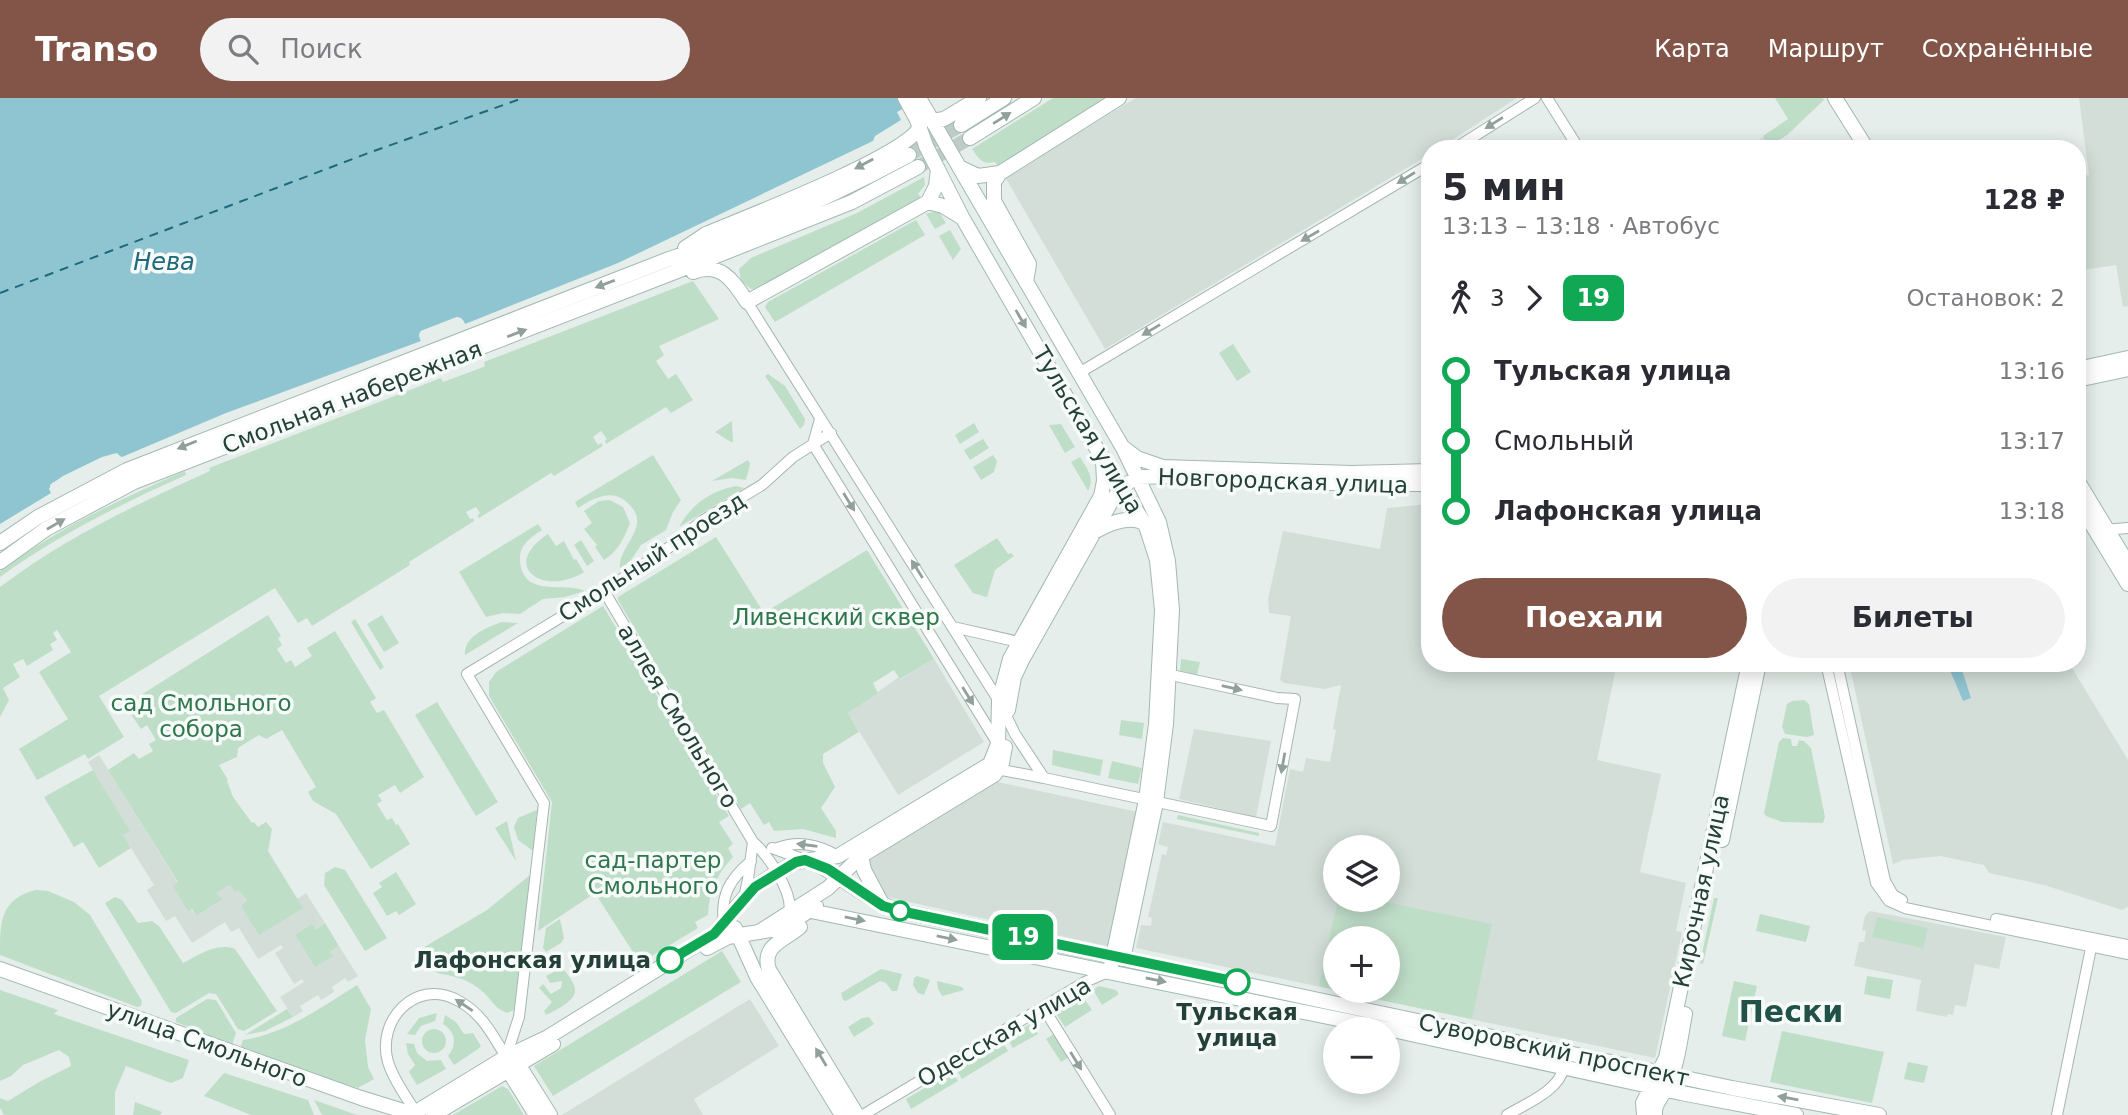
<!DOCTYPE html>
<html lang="ru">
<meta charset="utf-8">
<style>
body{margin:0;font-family:"DejaVu Sans",sans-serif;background:#f2f2f3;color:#2b2b33;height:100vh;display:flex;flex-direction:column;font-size:26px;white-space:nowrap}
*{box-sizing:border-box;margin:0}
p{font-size:23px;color:#7c7c81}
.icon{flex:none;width:38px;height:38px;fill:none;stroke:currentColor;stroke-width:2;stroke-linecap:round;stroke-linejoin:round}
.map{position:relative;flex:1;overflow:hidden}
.side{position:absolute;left:1421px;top:42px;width:665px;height:532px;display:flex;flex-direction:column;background:#fff;border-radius:28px;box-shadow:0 4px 18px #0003}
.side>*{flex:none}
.badge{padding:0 14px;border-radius:10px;font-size:24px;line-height:46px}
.controls{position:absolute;left:1323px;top:737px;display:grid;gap:14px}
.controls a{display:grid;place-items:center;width:77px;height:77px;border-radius:50%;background:#fff;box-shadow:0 4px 18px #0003;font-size:35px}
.map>.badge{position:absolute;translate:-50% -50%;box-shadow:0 0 0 4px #fff}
.legs{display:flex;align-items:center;gap:10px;height:77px;padding:0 21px;font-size:23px}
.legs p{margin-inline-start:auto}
.summary{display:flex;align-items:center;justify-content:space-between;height:119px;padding:0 21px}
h1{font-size:38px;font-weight:700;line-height:52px}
.cta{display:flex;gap:14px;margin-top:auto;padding:14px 21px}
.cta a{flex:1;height:80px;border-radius:42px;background:#835548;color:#fff;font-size:28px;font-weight:700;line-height:80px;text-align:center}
.cta a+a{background:#f2f2f3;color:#2b2b33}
ul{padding:0 21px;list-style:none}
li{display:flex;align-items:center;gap:24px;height:70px;font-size:26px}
li i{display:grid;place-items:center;width:10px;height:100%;margin:0 9px;background:currentColor}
li i::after{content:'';width:18px;height:18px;margin:-9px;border:5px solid;border-radius:50%;background:#fff}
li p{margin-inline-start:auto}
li:first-child i{background:linear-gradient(#0000 50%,currentColor 0)}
li:last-child i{background:linear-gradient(currentColor 50%,#0000 0)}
header{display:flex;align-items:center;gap:42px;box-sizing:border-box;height:98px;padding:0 35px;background:#835548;color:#fff}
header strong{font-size:33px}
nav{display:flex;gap:38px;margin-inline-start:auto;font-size:24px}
.search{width:490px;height:63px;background:#f2f2f3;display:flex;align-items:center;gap:18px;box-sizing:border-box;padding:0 24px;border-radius:38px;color:#7c7c81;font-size:26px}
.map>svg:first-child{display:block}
</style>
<header>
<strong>Transo</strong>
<div class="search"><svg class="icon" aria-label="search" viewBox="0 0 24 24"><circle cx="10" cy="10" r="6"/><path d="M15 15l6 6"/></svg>Поиск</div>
<nav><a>Карта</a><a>Маршрут</a><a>Сохранённые</a></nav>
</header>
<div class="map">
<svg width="2128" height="1017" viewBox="0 0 2128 1017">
<rect width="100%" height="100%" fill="#e5eeea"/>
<path fill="#d3ded9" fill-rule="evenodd" d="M1136,0H1517L1438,51H1430V56L1105,251L1005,79Z
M2079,0H2128V208L2123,209L2116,167L2077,173V79L2089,77Z
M1772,34L1783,51H1745Z
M1430,406V565H1617L1597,662L1661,676L1640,774L1686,785L1676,833L1682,834L1655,960L1338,893L1388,892V840H1335V892L1136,850L1141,827L1151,828L1152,820L1148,819L1162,756L1166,757L1168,749L1158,746L1163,724L1275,748L1290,671L1303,674L1306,660L1330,664L1336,632L1333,631L1341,587L1325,591L1284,585L1280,582L1291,518L1269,515L1268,501L1283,433L1380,451L1387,410ZM1335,749H1388V802H1335Z
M934,561L984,644L898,697L848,615L899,579L901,581Z
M1849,565H2069L2128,662V809L2122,812L2044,787L1989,775L1984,767L1940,758L1903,762L1893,766Z
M1194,631L1271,643L1256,719L1179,701Z
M99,657L178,785L173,788L196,818L221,803L217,795L230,787L239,791L247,804L241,808L302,810L297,801L306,795L325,825L315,831L313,827L295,837L315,868L332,858L330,854L339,848L358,878L348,884L345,880L332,889L334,894L321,902L318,897L300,908L303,913L293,919L280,899L304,884L302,881L294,886L275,855L283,850L281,847L258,861L239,830L231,834L225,824L192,845L175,818L166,823L147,792L154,787L123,737L129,732L88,664Z
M993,683L1138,714L1110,849L883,798L869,769L868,763L871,757Z
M1870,813L2006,839L1999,871L1975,866L1966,909L1955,907L1953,917L1948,916L1947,919L1916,913L1921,882L1854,868L1859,844H1864L1866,833L1862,832L1865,818Z
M750,901L779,948L694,1001L703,1017H562Z"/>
<path fill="#bfdec8" d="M1053,0H1109L999,69L995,64C982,67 979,61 972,51Z
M1775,0H1823L1824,2L1787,37L1769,48L1763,38L1788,21Z
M924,79L925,87L918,96L923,101L761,191H751L741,183L739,171L751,160L857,115Z
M933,114L940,115L946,125L935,131L926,116Z
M916,122L925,137L775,224L765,209L768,204Z
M950,132L961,151L953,162L939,138Z
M693,183L719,221L659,248L664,257L656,263L668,281L676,276L693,302L671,315L666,309L606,346L605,343L607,341L601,333L593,339L598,347L601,345L603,348L554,378L551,375L479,420L477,418L480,415L476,409L466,414L470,421L473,420L474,423L409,464L410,467L312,528L307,520L298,525L275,490L99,598L124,639L88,661L85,656L37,682L19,651L68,621L39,574L71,554L57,532L53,535L57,542L50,546L53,552L27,568L23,561L13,566L20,579L3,590L9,602L0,619V489C68,438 133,408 210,373L209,370L441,280L443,284L481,270L485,268L484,264Z
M1233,246L1251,274L1237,283L1219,255Z
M768,276L785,288L805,321L804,327L800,331L765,278Z
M732,323L733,344H731L715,334Z
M974,325L979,334L960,346L955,337Z
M1061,326L1075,349L1065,355L1049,327Z
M983,341L989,350L970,362L964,352Z
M653,357L681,402L673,414L666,432L641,447L631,462L620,471C617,447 657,427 624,402C609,391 592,401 578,410L575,404Z
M993,357L997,363L994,374L981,382L973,369Z
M1080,359C1087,371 1095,379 1088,393L1071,364Z
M748,362L750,366L746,382L731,380L712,383Z
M185,373L186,377C121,406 58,437 0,479V473C57,431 120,401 185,373Z
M736,388L744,390L679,429C691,407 710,393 736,388Z
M610,402L623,409L630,425C624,441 618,453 604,462L595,449L597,447L584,431L592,425L584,413L599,403Z
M538,426L542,432C530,440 519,447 520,463C523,501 564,483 585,493L565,499L543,501L520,516L503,515L486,519L459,474Z
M548,436L556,448L564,443L574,462L576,461L584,474C545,499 498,469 548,436Z
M716,439L764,515L867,452L934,561L900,581L894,572L873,585L878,595L848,615L859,634L823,656V665L835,689L821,710L836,733V740L803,731L774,733L769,724L764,727L750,705L741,711L618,502V499Z
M997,440L1008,456L1011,455L1014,458L995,472L987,499L973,495L954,467Z
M581,442L594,463L587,468L574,447Z
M603,508L729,718L719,724L733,746L728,750L733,759C717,776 709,793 708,817L695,824L698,830L640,865L595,795L538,833L552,704L489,598V584L496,574Z
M268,517L281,538L278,540L282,547L277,551L286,565L291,562L295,569L312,558L307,550L335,533L376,600L370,604L377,615L384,612L424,679L400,695L395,687L378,697L382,703L377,706L387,722L392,720L396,727L398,726L410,746L371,771L336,716L313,703L308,694L316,689L282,632L266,641L259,637L238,650L237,659L219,667L228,682L227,683L233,699L252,725L254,724L258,729L266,724L272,731L268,753L303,810L259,837L241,808L247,803L239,792L235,794L230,787L217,795L222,802L196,818L192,811L188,813L173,788L178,784L108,672L134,655L139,661L153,653L149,646L156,642L147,627L141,631L125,607Z
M382,517L399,545L384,554L367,526Z
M355,521L384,569L380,572L351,524Z
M502,524L518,525L465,557C463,539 487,529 502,524Z
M1181,561L1200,564L1197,577L1180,573Z
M1804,602L1809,606L1814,637L1807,639L1785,636L1782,629L1787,606L1792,603Z
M437,604L498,704L476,718L415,617Z
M1121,622L1144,625L1142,641L1119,637Z
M1783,640L1791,641L1792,648H1797L1799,642L1804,643L1811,650L1825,719L1823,725L1782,724L1766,718L1764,715L1779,644Z
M1053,652L1103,662L1100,678L1052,667Z
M1112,663L1142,670L1138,686L1108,680Z
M93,672L130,733L123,737L131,750L99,770L83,744L74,749L44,699Z
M537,712L533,753L518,742L514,729L518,720Z
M1178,717L1259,735V738L1177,721Z
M507,723L516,763L495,730Z
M335,769L345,772L387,840L365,853L324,787L325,775Z
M396,774L416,806L399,817L396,813L387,818L373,795L382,789L379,785Z
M530,777L514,912L507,915C494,910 493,903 483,894C469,881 454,878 437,875L421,851L487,812Z
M36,792L48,793L74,804L90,817L142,903L141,908L137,909L0,857C0,824 0,801 36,792Z
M115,799L122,802L138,825L152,823L159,828L183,865C199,857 217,844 235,851L277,913L244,933L238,931L216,896L209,895L176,915L171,914L105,805Z
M1714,800H1718L1703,866L1700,865Z
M1338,802H1376L1492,826L1472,921L1338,893L1388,892V840H1335V892L1319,888Z
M1760,816L1810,828L1806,844L1756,833Z
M1877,819L1928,830L1923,850L1872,839Z
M560,821L564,840L561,845L546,854L543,850L546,830Z
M325,825L339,848L330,854L333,858L315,869L295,837L312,826L316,831Z
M722,853L741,884L553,998L534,968Z
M560,871L564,872C568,877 575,885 575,892C576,903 554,913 546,917L544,913L552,904L539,890L543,886L551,896L561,890L562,883L550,885L546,878Z
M881,871L902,876L897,893H892L886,885L880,883L846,903L843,902L841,895Z
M917,878L930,882L924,897L918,895L913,887L914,880Z
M1867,878L1893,882L1890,901L1864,896Z
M937,883L962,889L964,892L942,898L938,891Z
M1734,883L1757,888L1745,943L1722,938Z
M357,887L371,911L365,942L368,969L374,981L358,990L240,951L243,942C285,936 322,909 357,887Z
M1099,888L1116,892L1119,896L1102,907L1093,892Z
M0,892L58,912L54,916L189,962L183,980L171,985L126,968L115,994V1017H4L0,1010V1000L8,1003L39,984L71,968L69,959L59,952L23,967L11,978L0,983Z
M1082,898L1092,912L1065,929L1057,917L1058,912Z
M207,901L216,902L236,935L232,947L176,924V920Z
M287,911L293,919L265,933L245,937Z
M437,915L435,923L421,928L415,937L407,936L419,920Z
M445,917L456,924L464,936L473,935L481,948L478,951L454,967L448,958C457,947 456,934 443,926Z
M869,919L874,926L854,939L848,929L862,920Z
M1032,925L1038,936L1013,950L1007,940Z
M422 943a12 12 0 1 1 24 0a12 12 0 1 1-24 0Z
M1782,933L1884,954L1872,1005L1770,984Z
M1054,936L1069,959L1061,964L1046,941Z
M1002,943L1008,953L962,981L956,971Z
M406,945L414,946L417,955L427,963L441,962L446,971L417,987L409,974L415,967L408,956Z
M1908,964L1928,968L1924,985L1904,981Z
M952,974L958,983L911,1011L906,1001Z
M224,975L308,1002L314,1017H251L204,998Z
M502,988L508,991L524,1017H453Z
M314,1002L357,1017H322Z
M135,1004L162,1014L160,1017H133Z"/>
<path fill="#8fc5d1" d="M0,0H923L897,14L901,22L875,38L873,43L618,165L465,226L463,222L457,219L421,233L419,238L421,243L226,315L122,359L113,356L52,385L49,391L51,395L0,426Z
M1960,566L1971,600L1963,603L1949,570Z"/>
<path fill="#e5eeea" d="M457,219L461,220L465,226L461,227L458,223L423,237L424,242L421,243L419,236L421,233Z
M117,355L122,360L118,361L114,359L101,363L67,380L53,389L54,393L51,395L50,387L63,378L102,359Z"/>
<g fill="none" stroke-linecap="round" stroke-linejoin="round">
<path stroke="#1f697b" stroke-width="2" stroke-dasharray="9 7" stroke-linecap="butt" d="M0,195L371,54L523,0"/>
<path stroke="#becbc7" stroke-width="14" stroke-dasharray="14 7" stroke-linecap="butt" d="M909,57L961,27
M918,69L970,40"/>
<defs>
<path id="street" d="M1547,0L1579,51
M1454,51L1535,0
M747,204L999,603L1015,636L1044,680L1002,672L994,676
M1079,275L1430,66
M820,321L813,346L998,646
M2103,432L2128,430
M604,493L753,744C768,757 794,795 789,815
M953,529L1019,544
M1826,565L1876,785L1889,803L1905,810L2128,856
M1837,565L1885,783L1893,797L1902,802
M1044,680L1271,728L1295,601L1277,600L1162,575
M772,750L805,762
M775,751C798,742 817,746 838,758
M744,800L748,781L753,744
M1996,821L2128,847
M724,826C720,797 730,781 751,763
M1043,909L1110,1017
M506,959L519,919L544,705L467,576L604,493L671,448L702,423L762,387L793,359L831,335
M417,1016C407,1000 394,983 388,964C376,922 416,880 457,902C481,914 493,937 506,959
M863,1017L1085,884L1108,874
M1507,1017C1527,1005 1559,993 1564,969
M2057,1017L2092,845"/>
<path id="secondary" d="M905,0L917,22L926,48L962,119L1090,340L1146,428L1157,462L1162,512L1156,626L1146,702L1110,873
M919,0L1123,350L1159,424L1168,463L1172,512L1166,626L1156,704L1123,861
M1835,0L1867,51
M932,23L944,21L979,0
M961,27L1004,0
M970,40L1034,0
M959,69L978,78L1000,75L1119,0
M1000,75L994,84V103L1029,166L1026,184
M928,104L943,108L961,119
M685,150L706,136C744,120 904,59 920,29
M693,174C721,163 733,183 747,204L928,104L936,88L938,71
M2077,271L2128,260
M2077,282L2128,271
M1124,350L1137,360L1163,369L1352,375L1430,373
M1136,379L1177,378
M1225,380L1352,386H1430
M2077,382L2128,466
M2077,402L2128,486
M1094,434C1108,426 1129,417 1144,425
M0,445L38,419L127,372L669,161C752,134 833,98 909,57
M0,464L46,431L134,384L716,158L852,104L918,69
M1008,612L1014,579L1022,562L1111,404L1121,390L1128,385
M1722,742L1759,565
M861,758L864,772L881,804
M810,763C842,777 867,803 900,813L1732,990L1879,1017
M811,813L1387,931
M800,829C785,842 761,847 769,872L857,1017
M735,830L757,879L842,1017
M759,834L828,790L861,758L994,677L1002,665L1005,649
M707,850L728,839L783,830L816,808
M0,871L361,1000L403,1013L416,1014L506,959L548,939L714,836L744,800L755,789L776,775L796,764L838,758L990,666L998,646L999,603L1010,561L1101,398L1104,383L1103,362
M1388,931L1681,995L1796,1017
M511,962L518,966L550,1017
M507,964L508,972L536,1017
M433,1017L553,946
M1644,1017L1643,1005L1666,960L1749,565
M1655,1017C1654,1006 1660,1002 1665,992C1678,969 1680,941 1685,916"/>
</defs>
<use href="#street" stroke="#a7b6b1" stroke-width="12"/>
<use href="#secondary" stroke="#a3b9b2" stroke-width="16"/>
<use href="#street" stroke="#fff" stroke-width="10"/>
<use href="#secondary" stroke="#fff" stroke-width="14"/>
</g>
<defs><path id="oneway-solid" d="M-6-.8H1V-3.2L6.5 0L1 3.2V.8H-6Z" transform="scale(1.75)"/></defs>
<g fill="#92a09c">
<use href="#oneway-solid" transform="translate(1002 20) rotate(-32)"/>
<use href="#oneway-solid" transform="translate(1494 25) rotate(148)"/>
<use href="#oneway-solid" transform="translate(864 66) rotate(152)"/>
<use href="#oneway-solid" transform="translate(1406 80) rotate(148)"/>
<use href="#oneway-solid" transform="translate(1310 138) rotate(150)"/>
<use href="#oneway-solid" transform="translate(605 186) rotate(159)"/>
<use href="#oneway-solid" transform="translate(1021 221) rotate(60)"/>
<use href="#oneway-solid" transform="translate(1151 232) rotate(149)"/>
<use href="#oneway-solid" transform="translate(517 235) rotate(-21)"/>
<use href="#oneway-solid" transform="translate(187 347) rotate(158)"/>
<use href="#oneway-solid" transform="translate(849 404) rotate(58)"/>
<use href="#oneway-solid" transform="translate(56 426) rotate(-30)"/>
<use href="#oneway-solid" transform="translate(917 471) rotate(-122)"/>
<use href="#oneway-solid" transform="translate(1232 590) rotate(13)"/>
<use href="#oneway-solid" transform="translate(968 598) rotate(58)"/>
<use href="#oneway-solid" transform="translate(1283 665) rotate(100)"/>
<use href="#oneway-solid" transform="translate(807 747) rotate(-172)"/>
<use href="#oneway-solid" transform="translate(855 821) rotate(12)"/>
<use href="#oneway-solid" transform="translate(947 840) rotate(11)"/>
<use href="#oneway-solid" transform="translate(1156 882) rotate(11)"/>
<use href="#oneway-solid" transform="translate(464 907) rotate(-146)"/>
<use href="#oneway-solid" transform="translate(821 959) rotate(-121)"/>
<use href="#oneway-solid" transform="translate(1076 963) rotate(58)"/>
<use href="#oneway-solid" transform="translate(1788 1000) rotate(-170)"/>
</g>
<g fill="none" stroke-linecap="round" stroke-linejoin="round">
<defs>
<path id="line-1" d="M670,862L714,836L755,789L796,764L805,762L828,771L883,808L900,813L1237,884"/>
</defs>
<use href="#line-1" stroke="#fff" stroke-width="16"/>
<use href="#line-1" stroke="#10a855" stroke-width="10"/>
</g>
<g fill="#fff" stroke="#10a855" stroke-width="3.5">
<circle cx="900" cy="813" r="9"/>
<circle cx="670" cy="862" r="12"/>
<circle cx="1237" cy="884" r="12"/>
</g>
<g text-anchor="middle" stroke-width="7" stroke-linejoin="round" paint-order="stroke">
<g font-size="23" fill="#244039" stroke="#f6faf8">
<text transform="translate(352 299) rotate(-21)" y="8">Смольная набережная</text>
<text transform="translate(1088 332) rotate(59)" y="8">Тульская улица</text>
<text transform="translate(1283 383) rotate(2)" y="8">Новгородская улица</text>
<text transform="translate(652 459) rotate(-33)" y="8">Смольный проезд</text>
<text transform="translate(678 618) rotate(59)" y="8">аллея Смольного</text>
<text transform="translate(1701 793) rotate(-78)" y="8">Кирочная улица</text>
<text transform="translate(1004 934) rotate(-30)" y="8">Одесская улица</text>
<text transform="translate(207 946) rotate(20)" y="8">улица Смольного</text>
<text transform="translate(1554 952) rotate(12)" y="8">Суворовский проспект</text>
</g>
<g font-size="23" fill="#2f764d" stroke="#f6faf8">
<text x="836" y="527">Ливенский сквер</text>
<text x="201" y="613">сад Смольного<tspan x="201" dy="26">собора</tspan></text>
<text x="653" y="770">сад-партер<tspan x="653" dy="26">Смольного</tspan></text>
</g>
<g font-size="23" font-weight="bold" fill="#244039" stroke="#f6faf8" text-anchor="end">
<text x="651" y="870">Лафонская улица</text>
<text x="1237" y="922" text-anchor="middle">Тульская<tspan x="1237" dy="26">улица</tspan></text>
</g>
<g font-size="24" font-style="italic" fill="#1f697b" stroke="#f6faf8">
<text x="164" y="172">Нева</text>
</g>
<g font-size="30" font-weight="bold" fill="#205247" stroke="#f6faf8">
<text x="1791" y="924">Пески</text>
</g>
</g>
</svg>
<div class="controls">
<a><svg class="icon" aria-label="layers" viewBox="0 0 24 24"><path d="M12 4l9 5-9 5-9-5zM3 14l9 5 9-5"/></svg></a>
<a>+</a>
<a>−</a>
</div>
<b class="badge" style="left:1023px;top:839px;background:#10a855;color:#fff">19</b>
<section class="side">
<div class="summary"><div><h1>5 мин</h1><p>13:13 – 13:18 · Автобус</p></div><b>128 ₽</b></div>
<div class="legs"><svg class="icon" aria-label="walk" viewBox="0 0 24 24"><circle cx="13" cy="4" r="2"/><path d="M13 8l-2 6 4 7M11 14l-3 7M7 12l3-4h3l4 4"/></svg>3<svg class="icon" aria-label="forward" viewBox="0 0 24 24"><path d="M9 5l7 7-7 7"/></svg><b class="badge" style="background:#10a855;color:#fff">19</b><p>Остановок: 2</p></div>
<ul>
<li><i style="color:#10a855"></i><b>Тульская улица</b><p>13:16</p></li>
<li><i style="color:#10a855"></i><span>Смольный</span><p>13:17</p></li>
<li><i style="color:#10a855"></i><b>Лафонская улица</b><p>13:18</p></li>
</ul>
<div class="cta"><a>Поехали</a><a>Билеты</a></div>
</section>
</div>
